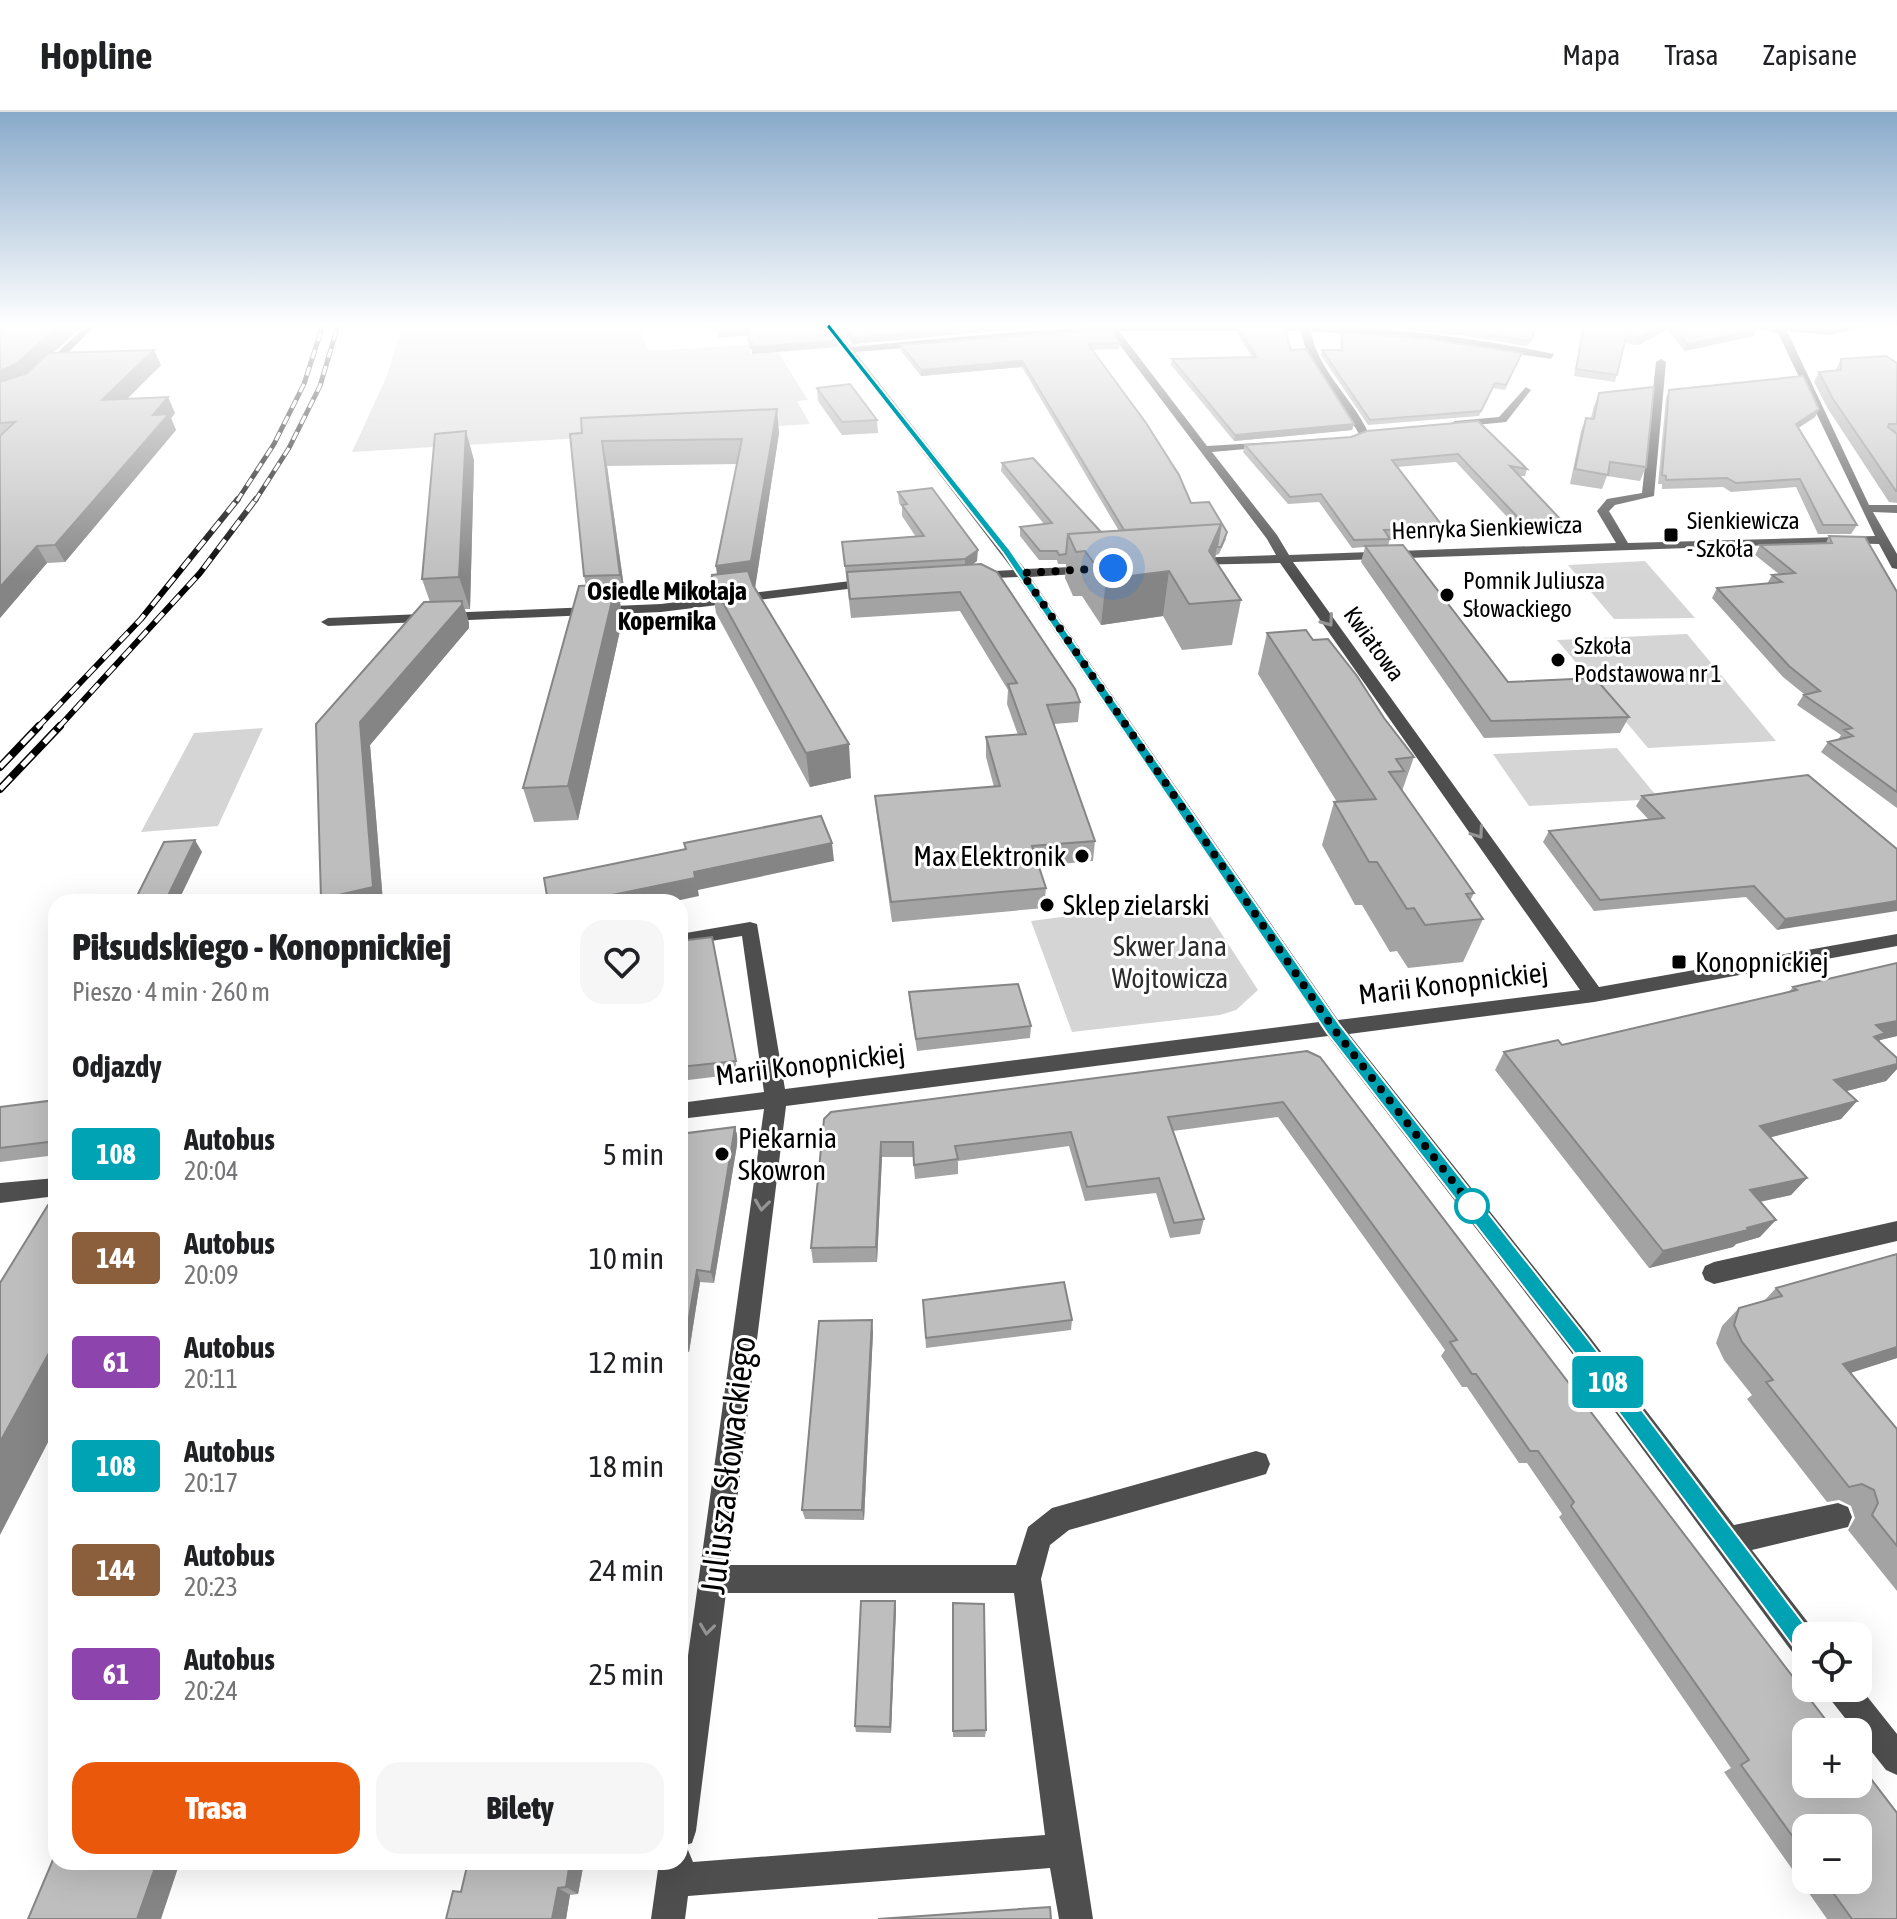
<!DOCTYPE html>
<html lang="pl">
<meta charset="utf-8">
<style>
body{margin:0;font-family:"Asap Condensed",sans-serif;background:#f6f6f6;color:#202124;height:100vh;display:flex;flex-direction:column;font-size:30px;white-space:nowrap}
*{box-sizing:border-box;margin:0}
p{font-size:26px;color:#757577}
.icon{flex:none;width:44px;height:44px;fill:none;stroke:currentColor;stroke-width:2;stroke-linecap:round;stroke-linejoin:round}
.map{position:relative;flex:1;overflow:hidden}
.side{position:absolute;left:48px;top:782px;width:640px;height:976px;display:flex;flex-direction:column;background:#fff;border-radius:24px;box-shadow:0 8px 32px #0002}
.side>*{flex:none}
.badge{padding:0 16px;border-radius:6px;font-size:28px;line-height:52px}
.fabs{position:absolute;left:1792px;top:1510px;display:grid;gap:16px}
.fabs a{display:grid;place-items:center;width:80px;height:80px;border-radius:16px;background:#fff;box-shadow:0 8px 32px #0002;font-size:40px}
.you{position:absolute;width:40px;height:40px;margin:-20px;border:6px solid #fff;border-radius:50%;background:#1a73e8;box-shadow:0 0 0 12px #1a73e833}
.map>.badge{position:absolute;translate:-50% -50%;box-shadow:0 0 0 4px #fff}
h2{padding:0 24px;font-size:30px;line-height:72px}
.round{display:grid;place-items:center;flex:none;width:84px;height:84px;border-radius:24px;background:#f6f6f6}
.overview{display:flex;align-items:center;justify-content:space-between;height:136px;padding:0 24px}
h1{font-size:38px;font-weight:800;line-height:60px}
.button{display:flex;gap:16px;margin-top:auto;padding:16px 24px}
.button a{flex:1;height:92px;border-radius:24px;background:#ea580c;color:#fff;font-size:32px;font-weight:800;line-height:92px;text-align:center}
.button a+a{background:#f6f6f6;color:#202124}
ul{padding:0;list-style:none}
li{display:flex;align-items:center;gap:24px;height:104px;padding:0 24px}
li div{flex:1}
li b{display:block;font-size:30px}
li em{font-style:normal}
li .badge{min-width:88px;font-weight:700;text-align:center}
header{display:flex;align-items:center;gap:48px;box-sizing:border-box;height:112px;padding:0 40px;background:#fff;border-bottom:2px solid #e0e0e0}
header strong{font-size:38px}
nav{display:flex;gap:44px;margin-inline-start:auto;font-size:28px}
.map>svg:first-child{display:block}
</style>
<header>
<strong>Hopline</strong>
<nav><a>Mapa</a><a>Trasa</a><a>Zapisane</a></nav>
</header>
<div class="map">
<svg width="1897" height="1807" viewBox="0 0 1897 1807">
<rect width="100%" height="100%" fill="#fff"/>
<path fill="#d5d5d5" d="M403,213H637L649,239L749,233L751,242L778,240L808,288L797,289L810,312L352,340L386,266Z
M1645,449L1695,506L1614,507L1568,453Z
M1687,522L1776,629L1648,636L1557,528Z
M263,616L218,714L141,720L194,621Z
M1617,636L1659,687L1529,694L1493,642Z
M1199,787L1258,878L1236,898L1220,903L1072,920L1031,809Z"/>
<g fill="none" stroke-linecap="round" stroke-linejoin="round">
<path fill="#4e4e4e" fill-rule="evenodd" d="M87,213H96L34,274L0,287V280L26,270Z
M825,213H834L851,235C1085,212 1321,193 1554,242L1551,247L1428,229L1311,219C1317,258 1352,285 1368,320L1363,323L1359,322C1341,289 1307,257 1301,219H1119L1207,334L1273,330V334L1269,335L1212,340L1277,423L1289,443L1616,431L1597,399L1607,387L1642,381L1656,250L1661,247L1666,250L1654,384L1615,393L1609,399L1628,431L1875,424L1778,221L1735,213L1830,217L1869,213L1830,223L1787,219L1869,393H1897V401L1873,400L1897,442V457L1892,456L1879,432L1832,431L1293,450L1599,875L1897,822V834L1594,890L1349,922L1589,1224L1734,1413L1838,1391L1848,1395L1852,1405L1848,1415L1752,1438L1817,1522L1806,1524V1548L1795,1544L1571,1240L1328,924L786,994L729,1453H1016L1028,1415L1052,1396L1256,1339L1266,1342L1270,1352L1266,1362L1256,1365L1069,1418L1050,1433L1041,1467L1093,1807H1059L1050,1756L688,1784L685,1807H651L659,1750H680V1601L764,997L680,1007V991L764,980L742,824L680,834V822L750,810L757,812L785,977L1319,910L1018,465L970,467L968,464L975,460L1013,458ZM1110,220L1267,427L1276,443L1190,446L1184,450L1185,453L1280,451L1580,878L1338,908L1030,465L1090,461L1095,460V454L1025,457L855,240ZM726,1481H1014L1045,1723L693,1750L688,1738L681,1735L692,1731L696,1719Z
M1526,275L1531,278L1506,310L1455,315L1450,312L1455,309L1499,305Z
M875,466L882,470L880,473L661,500L328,514L321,510L328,506L661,492Z
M56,1066V1084L0,1091V1071Z
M1897,1109V1129L1714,1172L1705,1168L1702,1161L1705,1154L1714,1150Z
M1858,1573L1897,1622V1663L1886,1658L1830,1587L1826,1576H1858Z"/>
<defs>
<path id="rail-far2" d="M237,389L274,332L304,272L323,213
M255,389L289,336L320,274L338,213"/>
<path id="rail-far1" d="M37,616L141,507L238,387
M58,616L200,461L256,387"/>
<path id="rail" d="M0,655L39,614
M0,677L60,614"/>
</defs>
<use href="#rail-far2" stroke="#000" stroke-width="5"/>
<use href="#rail-far1" stroke="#000" stroke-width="6"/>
<use href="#rail" stroke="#000" stroke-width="8"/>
<use href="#rail-far2" stroke="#fff" stroke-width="3" stroke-dasharray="9" stroke-linecap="butt"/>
<use href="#rail-far1" stroke="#fff" stroke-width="4" stroke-dasharray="12" stroke-linecap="butt"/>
<use href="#rail" stroke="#fff" stroke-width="5" stroke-dasharray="16" stroke-linecap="butt"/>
</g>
<path fill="#a3a3a3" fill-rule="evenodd" d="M0,213H78L72,218L74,222L52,241L161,253L127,287L175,301L171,306L176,318L65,450L47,451L0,506Z
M838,213H1091L1027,216L852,232Z
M1354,213H1538L1530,231L1526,234L1467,224Z
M1583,213L1758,214L1754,224L1684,239L1668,217L1638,233L1624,231L1615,270L1574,264Z
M1238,215L1291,238L1354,312L1352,318L1234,329L1171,253L1172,247L1252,245L1237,221Z
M1341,220L1522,241L1505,278L1493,276L1479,304L1368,313L1321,243L1322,238H1341Z
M1120,231L1119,237L1092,238L1191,391L1226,427L1219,442L1216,443L1215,448L1241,488L1232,533L1182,538L1163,504L1101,513L1082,484H1073L1065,466L1066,452H1058L1057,448H1039L1020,424V415L1044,412L1001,359L1002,351L1101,420L1119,419L1022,255L921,264L901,239V233Z
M1841,247L1897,251V391L1889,390L1828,297L1814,270L1819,260L1836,258Z
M817,276L877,308L878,321L842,323L818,289Z
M1669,278L1819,297L1815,305L1798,316L1857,413L1851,422H1818L1796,375L1731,380L1723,375L1662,377V372H1658L1666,286Z
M1599,281L1646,355L1640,369L1607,364L1602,377L1570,372L1581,319L1586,306H1591L1594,294Z
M1367,319L1527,357L1525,364H1519L1564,411L1561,419L1522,421L1456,350L1397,355L1444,416L1441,424L1390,426L1388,434L1508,570L1629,605L1620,621L1484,626L1361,450L1365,435L1352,436L1319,390L1288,392L1243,340L1245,333L1351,325Z
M779,321L755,476L851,666L810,675L716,501L711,469L717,463L716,454L737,352L607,354L626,490L620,491L623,505L578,708L534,710L523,676L586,474L584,464L570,322Z
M474,348L470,497H465L469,511V516L370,633L383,790H322L316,612L430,490L422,467Z
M898,380L977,449L973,452L1080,590L1078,610L1054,612L1095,729L1093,749L1039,754L1046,776L1044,796L892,810L877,704L875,684L994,675L986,645V625L1018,623L1007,592L1008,578L960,499L851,506L842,430L916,425L902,404V395L899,391Z
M1829,424L1897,480V696L1821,640L1828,630L1838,628L1841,623L1797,593L1804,582L1783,565L1712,486L1717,476L1767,472L1772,463L1779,462L1755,443L1760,433L1826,431Z
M1267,521L1313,528L1384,606L1414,645L1402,679L1474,781L1470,789L1483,807L1463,850L1408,856L1397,839L1390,840L1362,793H1355L1322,733L1334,690H1337L1258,562Z
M1642,684L1897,737L1777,818L1746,785L1594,799L1543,730L1549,719L1649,708L1636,694Z
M712,825L738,962L680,969V829Z
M1897,851V924L1880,928L1879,929L1897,946V957L1886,969L1846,979L1857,989L1841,1007L1770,1025L1807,1066L1791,1083L1760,1090V1125L1736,1132L1733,1135L1649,1156L1495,958L1504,940L1562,933L1789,880L1793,875Z
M909,880L1031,914L1030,926L917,939L910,893Z
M1307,939L1897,1807H1827L1724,1660L1731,1656L1559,1405L1562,1402L1527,1351H1519L1467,1275H1462L1441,1244L1445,1238L1278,1005L1173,1019L1204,1107L1200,1122L1170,1126L1156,1081L1085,1089L1069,1034L958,1049V1062L915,1067L913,1045H882L877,1150L813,1151L811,1136L824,1007ZM1806,1716L1858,1768H1806Z
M56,988V1043L0,1050V995Z
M735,1015L738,1027L714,1171L700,1170L689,1240H680V1022Z
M1776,1176L1897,1246L1850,1261L1897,1317V1479L1848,1418L1855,1406L1851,1394L1839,1388L1827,1390L1747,1287L1752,1283L1724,1248L1716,1231L1722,1214L1739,1196L1764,1189Z
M923,1188L1072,1208L1071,1218L926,1236Z
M873,1220L864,1408L805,1407L802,1398Z
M895,1489L896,1497L891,1621L856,1620L855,1614Z
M953,1491L986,1618L985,1625H953Z
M584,1750L578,1782L570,1783L566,1807H446L461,1780Z"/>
<path fill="#858585" d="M60,213H78L72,218L74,222L24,267L0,277V259Z
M706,213H714L715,218L707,219Z
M993,213H1027V216L852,232V226Z
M1666,213H1669L1668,217L1638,233L1640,226Z
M749,217V223L718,226V220Z
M1757,218L1754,224L1684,239L1687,232Z
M838,229V235L752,242V237H750L749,230Z
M154,238L161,253L110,304L102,288Z
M1022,249V255L921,264V258Z
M168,285L175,301L171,306L176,318L65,450L55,433L153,303Z
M777,297L779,321L755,476L720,481L716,454Z
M1819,297L1815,305L1792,320L1796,312Z
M1354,312L1352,318L1234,329L1235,323Z
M466,319L474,348L470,497L459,465Z
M602,329L607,354L626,490L620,463Z
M1221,412L1213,456L1209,439Z
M37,434L47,451L0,506V475Z
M978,438L977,449L965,458V447Z
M1169,459L1163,504L1101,513L1106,467Z
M616,472L623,505L578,708L568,674Z
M462,489L469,511V516L370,633L383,790H322L321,787L360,610Z
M849,632L851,666L810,675L806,641Z
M195,728L202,740L178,790H165Z
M832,731L834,749L698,778L699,784L671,790H578L694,760Z
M1897,789V799L1777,818L1785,807Z
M1897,909V924L1880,928L1870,940L1876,913Z
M1897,952V957L1886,969L1819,986L1834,968Z
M1857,989L1841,1007L1745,1032L1760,1014Z
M735,1015L738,1027L714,1171L711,1160Z
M881,1030L882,1045L877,1150L876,1135Z
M1807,1066L1791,1083L1734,1095L1750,1078Z
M1776,1108L1760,1125L1736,1132L1733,1135L1649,1156L1663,1139Z
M697,1158L700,1170L689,1240L685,1229Z
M872,1208L873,1220L864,1408L862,1398Z
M55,1230L56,1231V1315L0,1423V1330Z
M1897,1235V1246L1822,1270L1843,1252Z
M895,1489L896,1497L891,1621L890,1615Z
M157,1750H180L161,1807H137Z
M570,1750H584L578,1782L566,1775Z
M558,1776L570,1783L566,1807H552Z"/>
<path fill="#bebebe" stroke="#858585" stroke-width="2" d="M0,213H60L16,252L0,259Z
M715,213H826L838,229L752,235V230H749V217L718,220Z
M842,213H993L852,226Z
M1405,213H1537L1532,226L1527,229L1468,219Z
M1584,213H1666L1640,226L1626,224L1617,263L1576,257Z
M1672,213H1755L1758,214L1757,218L1687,232Z
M1238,215L1285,216L1291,238L1306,237L1354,312L1235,323L1172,247L1256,245Z
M1109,217L1120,231L1088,232L1146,311L1179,363L1191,391L1209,390L1227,420L1221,435H1217L1221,412L1124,418L1022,249L921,258L901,233Z
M1341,220L1429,227L1522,241L1506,273L1495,271L1481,299L1370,308L1322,238H1342Z
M154,238L102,288L168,285L153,303L169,302L55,433L37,434L0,475V324L15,310L0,311V270L27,261L48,241Z
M1886,244L1897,251V312H1889L1888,315L1897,322V379H1896L1833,287L1819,260L1841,258V247Z
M1803,264L1819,297L1796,312L1857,413H1823L1800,367L1736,371L1727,366L1666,368V364L1662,363L1669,278Z
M850,272L877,308L842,310L817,276Z
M1654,275L1646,355L1610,350L1608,363L1575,357L1586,306L1594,307L1599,281Z
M777,297L751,449L716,454L742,327L602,329L620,463L584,464L570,322L582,321L581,306Z
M1478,309L1527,357L1510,354L1564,411L1525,413L1458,342L1392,348L1444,416L1384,418L1390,427L1354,428L1321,382L1290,385L1245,333L1351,325L1367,319Z
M466,319L459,465L422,467L435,322Z
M1033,346L1101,420L1068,422L1066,442L1059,443L1057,439H1040L1020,415L1052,411L1002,351Z
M932,376L978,438L965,447L845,454L842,430L924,424L902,393L907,392L898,380Z
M1221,412L1209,439L1241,488L1189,492L1169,459L1106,467L1085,439L1076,440L1068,422Z
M1829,424L1865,425L1897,480V680L1828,630L1853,624L1844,618L1852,616L1804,583L1820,579L1789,554L1717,476L1782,470L1772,463L1795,461L1760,433L1832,431Z
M1403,433L1508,570L1595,566L1629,605L1491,609L1365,434Z
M981,452L997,460L1075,577L1080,590L1047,593L1095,729L1032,734L1046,776L891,790L875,684L1000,674L986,625L1026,622L1008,572L1017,571L960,480L850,487L847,460Z
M748,459L753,473L849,632L806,641L711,469L712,463Z
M616,472L568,674L523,676L579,474Z
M462,489V493L360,610L373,775L321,787L316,612L424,490Z
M1306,518L1313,528L1328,527L1357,564L1384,606L1414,645L1396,647L1404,659L1389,660L1474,781L1466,782L1483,807L1425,813L1414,796L1407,797L1377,750H1369L1334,690L1376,687L1267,521Z
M1808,663L1897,737V789L1785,807L1754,774L1600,788L1549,719L1664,706L1642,684Z
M821,704L832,731L694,760L695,766L578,790H548L544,766L686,737L684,731Z
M195,728L165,790H134L164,730Z
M476,785L477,790H454Z
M712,825L736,949L680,955V829Z
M1897,851V909L1876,913L1885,921L1874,925L1897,946V952L1834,968L1857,989L1760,1014L1807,1066L1750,1078L1776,1108L1747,1116L1748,1118L1663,1139L1504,940L1558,928L1562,933L1797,878L1793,875Z
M1018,872L1031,914L916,927L909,880Z
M1307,939L1320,945L1835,1620H1806V1672H1858V1650L1897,1701V1807H1852L1824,1768H1858V1716H1806V1743L1741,1653L1749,1648L1571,1394L1574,1390L1538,1339H1530L1476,1262H1472L1450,1230L1457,1228L1283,990L1168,1005L1204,1107L1174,1111L1159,1066L1087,1075L1071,1020L955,1034L958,1047L914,1053L913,1030H881L876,1135L811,1136L824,1007L831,1000Z
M56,988V1029L0,1036V995Z
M735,1015L711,1160L697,1158L685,1229H680V1022Z
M56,1088V1230H55L0,1330V1171L48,1093Z
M1897,1142V1235L1843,1252L1897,1317V1434L1872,1403L1878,1391L1874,1378L1862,1372L1849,1375L1766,1270L1773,1268L1742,1230L1734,1213L1739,1196L1782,1184L1776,1176Z
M1064,1170L1072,1208L926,1226L923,1188Z
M872,1208L862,1398H802L819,1209Z
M861,1489H895L890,1615L855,1614Z
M953,1491L984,1492L986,1618L953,1619Z
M55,1743L56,1750H157L137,1807H28Z
M468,1750H570L566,1775L558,1776L552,1807H446L453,1779L461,1780Z
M1050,1795L1051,1807H878Z"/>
<defs><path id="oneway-chevron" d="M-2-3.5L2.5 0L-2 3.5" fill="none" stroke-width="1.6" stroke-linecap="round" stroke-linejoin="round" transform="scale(2)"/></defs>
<g stroke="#959595">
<use href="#oneway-chevron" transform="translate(1328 509) rotate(54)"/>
<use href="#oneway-chevron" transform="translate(1478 721) rotate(55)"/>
<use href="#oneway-chevron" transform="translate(762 1093) rotate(97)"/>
<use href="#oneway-chevron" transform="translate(707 1517) rotate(97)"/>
</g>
<linearGradient id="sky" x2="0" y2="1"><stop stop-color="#89aaca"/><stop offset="0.46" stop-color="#fff"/><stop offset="1" stop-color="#fff" stop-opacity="0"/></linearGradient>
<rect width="1897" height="466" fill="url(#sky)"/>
<path fill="#00a3b4" stroke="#fff" stroke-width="2" d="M829,211L1010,438L1339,912L1587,1226L1814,1525L1818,1533L1814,1541L1806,1544L1798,1541L1573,1239L1327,921L1003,441L826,215Z"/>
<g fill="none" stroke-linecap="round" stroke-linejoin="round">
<path stroke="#000" stroke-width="8" stroke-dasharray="0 14.4" d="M1113,456L1022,461L1333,916L1472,1094"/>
</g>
<g fill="#000" stroke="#fff" stroke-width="3">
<rect x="1663" y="415" width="16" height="16" rx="4"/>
<circle cx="1447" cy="483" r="8"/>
<circle cx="1558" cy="548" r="8"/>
<circle cx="1082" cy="744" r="8"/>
<circle cx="1047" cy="793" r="8"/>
<rect x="1671" y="842" width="16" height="16" rx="4"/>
<circle cx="722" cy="1042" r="8"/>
</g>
<circle fill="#fff" stroke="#00a3b4" stroke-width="4" cx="1472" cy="1094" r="16"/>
<g text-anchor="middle" stroke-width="6" stroke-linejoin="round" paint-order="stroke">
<g font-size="24" fill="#000" stroke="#fff" text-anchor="start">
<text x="1687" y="417">Sienkiewicza<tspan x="1687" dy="28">- Szkoła</tspan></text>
<text x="1463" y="477">Pomnik Juliusza<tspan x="1463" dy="28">Słowackiego</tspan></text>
<text x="1574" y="542">Szkoła<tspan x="1574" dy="28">Podstawowa nr 1</tspan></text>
</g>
<g font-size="24" fill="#000" stroke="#fff">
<text transform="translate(1487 416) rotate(-2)" y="8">Henryka Sienkiewicza</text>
<text transform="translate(1374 532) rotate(54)" y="8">Kwiatowa</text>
</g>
<g font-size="26" font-weight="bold" fill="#000" stroke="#fff">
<text x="667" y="488">Osiedle Mikołaja<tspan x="667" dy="30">Kopernika</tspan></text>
</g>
<g font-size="28" fill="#000" stroke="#fff" text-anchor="start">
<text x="1066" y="754" text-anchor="end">Max Elektronik</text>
<text x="1063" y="803">Sklep zielarski</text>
<text x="1695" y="860">Konopnickiej</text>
<text x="738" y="1036">Piekarnia<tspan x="738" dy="32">Skowron</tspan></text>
</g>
<g font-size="28" fill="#2c2c2c" stroke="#fff">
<text x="1170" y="844">Skwer Jana<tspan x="1170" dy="32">Wojtowicza</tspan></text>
</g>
<g font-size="28" fill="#000" stroke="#fff">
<text transform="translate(1453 871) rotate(-7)" y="10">Marii Konopnickiej</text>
<text transform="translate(810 952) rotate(-7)" y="10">Marii Konopnickiej</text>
</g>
<g font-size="34" fill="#000" stroke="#fff">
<text transform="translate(728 1353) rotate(-83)" y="12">Juliusza Słowackiego</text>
</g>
</g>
</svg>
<div class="fabs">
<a><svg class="icon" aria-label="locate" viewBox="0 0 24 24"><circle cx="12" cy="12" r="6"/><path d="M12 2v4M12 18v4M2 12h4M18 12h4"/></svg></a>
<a>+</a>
<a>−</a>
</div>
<div class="you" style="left:1113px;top:456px"></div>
<b class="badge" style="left:1608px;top:1270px;background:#00a3b4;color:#fff">108</b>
<section class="side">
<div class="overview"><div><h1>Piłsudskiego - Konopnickiej</h1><p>Pieszo · 4 min · 260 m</p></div><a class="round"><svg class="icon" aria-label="heart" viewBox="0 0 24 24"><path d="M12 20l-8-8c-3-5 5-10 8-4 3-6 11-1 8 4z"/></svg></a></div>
<h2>Odjazdy</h2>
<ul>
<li><span class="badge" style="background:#00a3b4;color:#fff">108</span><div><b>Autobus</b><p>20:04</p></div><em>5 min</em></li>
<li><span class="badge" style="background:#8b5e3c;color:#fff">144</span><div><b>Autobus</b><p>20:09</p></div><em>10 min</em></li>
<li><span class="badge" style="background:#8e44ad;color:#fff">61</span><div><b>Autobus</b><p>20:11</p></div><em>12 min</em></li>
<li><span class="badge" style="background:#00a3b4;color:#fff">108</span><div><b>Autobus</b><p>20:17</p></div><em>18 min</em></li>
<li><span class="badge" style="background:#8b5e3c;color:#fff">144</span><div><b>Autobus</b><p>20:23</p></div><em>24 min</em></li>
<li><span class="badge" style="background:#8e44ad;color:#fff">61</span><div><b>Autobus</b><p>20:24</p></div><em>25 min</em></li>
</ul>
<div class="button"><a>Trasa</a><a>Bilety</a></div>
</section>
</div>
